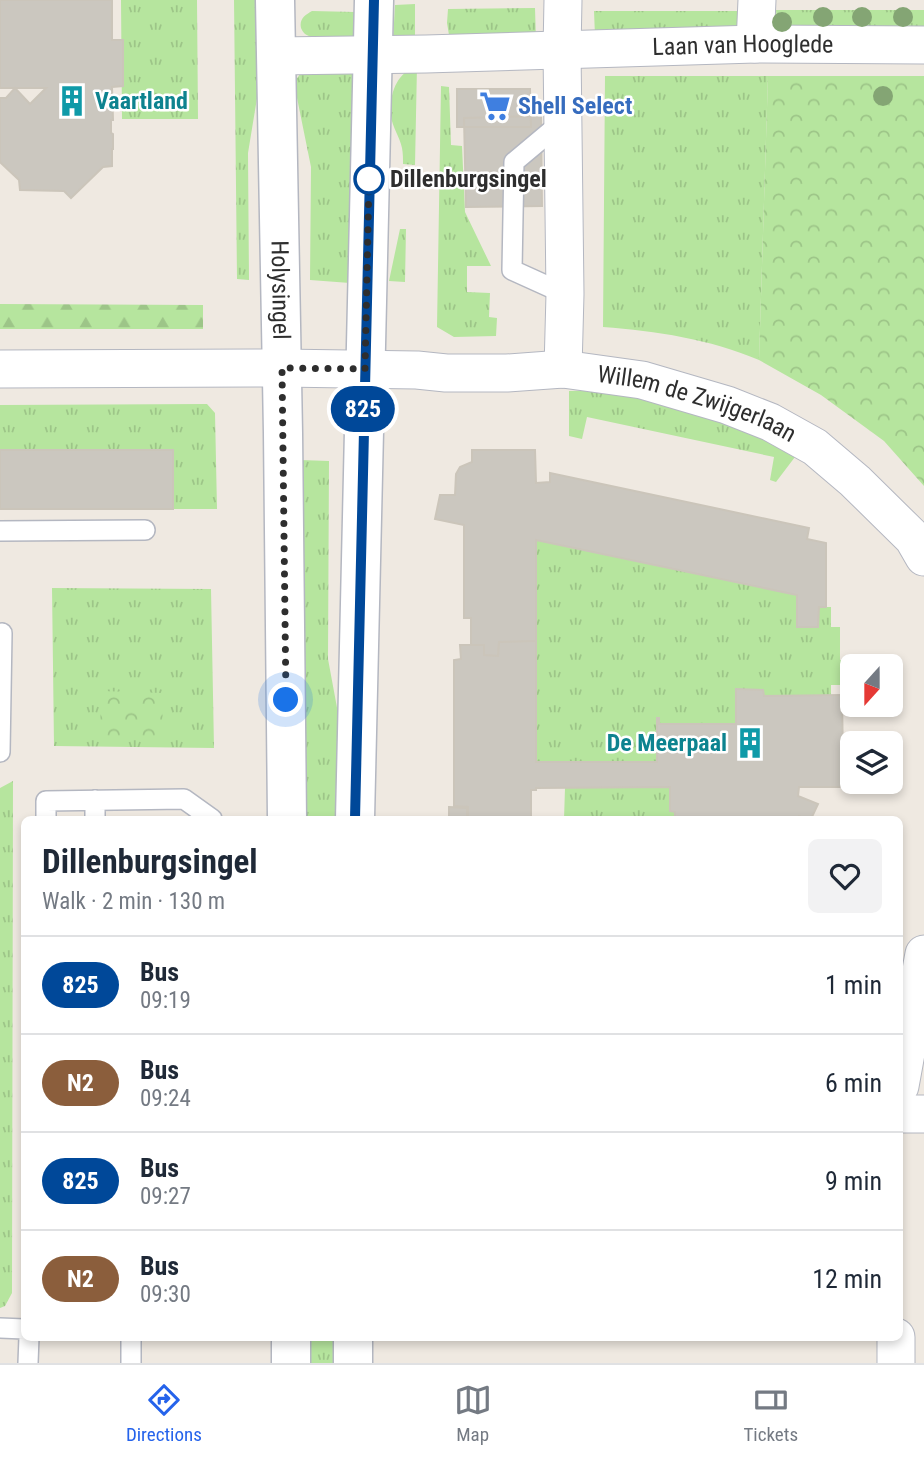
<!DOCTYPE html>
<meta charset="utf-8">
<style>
body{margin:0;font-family:"Roboto Condensed",sans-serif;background:#f2f2f3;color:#1f2937;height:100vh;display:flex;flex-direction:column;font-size:26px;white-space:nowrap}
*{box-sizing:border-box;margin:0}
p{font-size:23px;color:#747a83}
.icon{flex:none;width:38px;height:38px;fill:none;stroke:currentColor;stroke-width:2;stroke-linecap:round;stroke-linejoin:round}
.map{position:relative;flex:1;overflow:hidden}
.details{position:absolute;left:21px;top:816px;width:882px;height:525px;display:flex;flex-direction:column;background:#fff;border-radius:10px;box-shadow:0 4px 10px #0003}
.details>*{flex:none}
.badge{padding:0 14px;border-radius:23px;font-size:24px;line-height:46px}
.needle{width:46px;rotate:201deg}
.fabs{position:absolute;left:840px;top:654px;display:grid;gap:14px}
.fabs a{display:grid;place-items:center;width:63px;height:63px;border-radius:10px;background:#fff;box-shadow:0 4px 10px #0003;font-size:35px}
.you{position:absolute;width:35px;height:35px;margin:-18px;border:5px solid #fff;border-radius:50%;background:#1a73e8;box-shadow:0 0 0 10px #1a73e833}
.map>.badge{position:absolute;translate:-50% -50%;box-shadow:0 0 0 4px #fff}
.round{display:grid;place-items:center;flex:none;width:74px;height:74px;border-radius:10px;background:#f2f2f3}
.head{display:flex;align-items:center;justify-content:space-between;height:119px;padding:0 21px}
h1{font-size:33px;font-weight:700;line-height:52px}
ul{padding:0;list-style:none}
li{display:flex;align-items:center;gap:21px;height:98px;padding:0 21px;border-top:2px solid #e0e1e3}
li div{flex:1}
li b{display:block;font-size:26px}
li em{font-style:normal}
li .badge{min-width:77px;font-weight:700;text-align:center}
.tabs{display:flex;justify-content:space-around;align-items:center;height:98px;border-top:2px solid #e0e1e3;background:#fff;font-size:19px;color:#747a83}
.tabs a{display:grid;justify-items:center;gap:4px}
.tabs .active{color:#2563eb}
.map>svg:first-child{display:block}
</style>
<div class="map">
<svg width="924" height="1363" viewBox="0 0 924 1363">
<defs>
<pattern id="grass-tufts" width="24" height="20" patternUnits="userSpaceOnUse" patternTransform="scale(1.75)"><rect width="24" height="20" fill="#b6e59e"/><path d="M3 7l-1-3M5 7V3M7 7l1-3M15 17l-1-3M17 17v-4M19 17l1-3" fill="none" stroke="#9dc588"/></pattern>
<pattern id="forest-firs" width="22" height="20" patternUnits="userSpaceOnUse" patternTransform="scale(1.75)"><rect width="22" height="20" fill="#b6e59e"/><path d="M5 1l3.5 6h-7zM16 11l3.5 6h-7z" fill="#9dc588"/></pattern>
<pattern id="park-crowns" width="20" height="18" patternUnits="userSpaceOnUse" patternTransform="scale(1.75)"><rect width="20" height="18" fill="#b6e59e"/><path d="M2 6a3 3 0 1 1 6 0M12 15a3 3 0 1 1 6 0" fill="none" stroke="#9dc588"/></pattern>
</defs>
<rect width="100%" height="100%" fill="#efe9e1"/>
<path fill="url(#grass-tufts)" d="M121,0H197L198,119H122Z
M234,0H257L259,86L248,153L249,280L237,279Z
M415,4V41H393L395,5Z
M535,8L536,41H450L447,23L448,9Z
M776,10H924V36H778Z
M312,11L355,12L354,37C343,37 317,39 309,36C304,34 303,32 301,28C299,19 305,15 312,11Z
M594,11H740L741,37L595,36Z
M417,66L415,165L403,164C403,159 403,153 402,148C400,137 392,127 391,116C389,95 396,73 417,66Z
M300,74H354L350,283L310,280L311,167L294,83Z
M605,76H768L759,360C709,339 657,331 603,327Z
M441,86L449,87L451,145L462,146L465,212L491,266H467V292L490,293L489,317L497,318L496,336L454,337L437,327Z
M400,229H406L405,282L389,281Z
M611,390L697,407L798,453L776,482L770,480L774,457L587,417L582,439L569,436V391Z
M207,404L215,413L217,509H173V450H0V405Z
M300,460L329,461L328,659L338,713L335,819H305Z
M536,540L797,595V627H818L819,607H831V627H840V660L864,661V667H852V685H831V695L764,696L763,690H736V724H659L657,762H536Z
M52,588L211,589L214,748L54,746Z
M13,781L12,1293L5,1306L0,1308V788Z
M670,787V811L675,812V819H564L565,788Z
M309,1337H335V1363H309Z"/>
<path fill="url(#forest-firs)" d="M0,304L203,305V329H0Z"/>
<path fill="url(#park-crowns)" d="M768,76H924V486L884,441L821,395L759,360Z
M101,691L163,693L162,741L100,738Z"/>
<path fill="#cbc7bf" stroke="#cbc5ba" stroke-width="2" d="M0,0H112V40H123V86L112,87L113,120H111V133L113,134V149H112V166L103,167L71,198L64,191L20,190L19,180L0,162V98H6L15,88L30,104L46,88H0Z
M457,89H530L531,127H457Z
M541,116L542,206L466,207L464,118Z
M0,450H173V509H0Z
M472,450H535L536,483L550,482V473L809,528L807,539L826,543V607H819L818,627H797V595L536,540V641L499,642L498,656L484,655V645H471V618H464V525L435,519L440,495H455L456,474L460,467L472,462Z
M536,641V762H657V718H659V724H736V689L763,690L764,696L842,695L843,763H849V787H799L798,796L818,804L811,819H805L799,816V819H675V812L670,811V787L536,788V790H531V819H468V807L454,806V660L461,659L460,645H484V655L498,656L499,642Z
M449,807L467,808V819H449Z"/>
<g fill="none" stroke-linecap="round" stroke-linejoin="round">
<defs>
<path id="lane" d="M563,121L514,162L512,270L565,294
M0,531L145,530
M0,752L2,633
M95,800V819
M46,819V801L184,799L212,819
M0,1328L24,1329
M131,1337V1363
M28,1363L29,1337"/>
<g id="street">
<path d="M755,44L757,0"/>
<path id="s1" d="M277,56L426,54L755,44L924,45"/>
<path id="s2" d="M0,369L281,368L417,370L446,373H507L563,369L642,380L727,405L770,422L815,447L855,481L913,538L924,557"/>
<path d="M563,369L565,294L562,50L563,0"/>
<path d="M900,1086L924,954"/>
<path d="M900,1114H924"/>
<path d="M896,1363V1337"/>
</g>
<g id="secondary">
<path id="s3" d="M275,0L283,433L287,819"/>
<path d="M355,819L374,0"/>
<path d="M291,1337V1363"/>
<path d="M353,1337V1363"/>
</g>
</defs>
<use href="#lane" stroke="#b4b7c1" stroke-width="22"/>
<use href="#street" stroke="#b4b7c1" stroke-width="39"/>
<use href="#secondary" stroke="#b4b7c1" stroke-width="41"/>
<use href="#lane" stroke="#fff" stroke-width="19"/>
<use href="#street" stroke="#fff" stroke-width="37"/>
<use href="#secondary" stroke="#fff" stroke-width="38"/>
</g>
<g fill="#84a574">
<circle cx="823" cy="17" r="10"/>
<circle cx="862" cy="17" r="10"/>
<circle cx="903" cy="17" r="10"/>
<circle cx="782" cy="22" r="10"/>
<circle cx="883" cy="96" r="10"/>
</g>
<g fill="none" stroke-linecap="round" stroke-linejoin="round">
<defs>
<path id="line" d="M355,819L374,0"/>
</defs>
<use href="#line" stroke="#fff" stroke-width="16"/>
<use href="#line" stroke="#004899" stroke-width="10"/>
<path stroke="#2e2e2e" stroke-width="7" stroke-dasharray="0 12.6" d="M286,700L282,368L365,369L369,179"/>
</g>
<defs>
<symbol id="building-bare" viewBox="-9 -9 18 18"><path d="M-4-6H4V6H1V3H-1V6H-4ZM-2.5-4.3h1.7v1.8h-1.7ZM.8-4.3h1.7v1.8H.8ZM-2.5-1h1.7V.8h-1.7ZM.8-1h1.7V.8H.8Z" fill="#0f9aa8" stroke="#fff" stroke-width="2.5" paint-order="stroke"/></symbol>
<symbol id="supermarket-bare" viewBox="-9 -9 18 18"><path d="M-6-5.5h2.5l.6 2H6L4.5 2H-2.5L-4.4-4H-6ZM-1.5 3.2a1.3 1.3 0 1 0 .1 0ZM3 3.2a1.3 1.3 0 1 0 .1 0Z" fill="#3f7fe0" stroke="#fff" stroke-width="2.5" paint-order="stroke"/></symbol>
</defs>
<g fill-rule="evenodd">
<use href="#building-bare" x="50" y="79" width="44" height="44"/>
<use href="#supermarket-bare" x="473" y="84" width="44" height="44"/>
<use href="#building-bare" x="728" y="721" width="44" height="44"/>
</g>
<circle fill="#fff" stroke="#004899" stroke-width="3.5" cx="369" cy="179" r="14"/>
<g text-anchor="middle" stroke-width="5" stroke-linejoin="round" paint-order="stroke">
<g font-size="24" fill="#2e2e2e" stroke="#fff">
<text dy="8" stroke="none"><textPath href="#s1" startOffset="466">Laan van Hooglede</textPath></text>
<text dy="8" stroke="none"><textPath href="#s3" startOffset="290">Holysingel</textPath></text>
<text dy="8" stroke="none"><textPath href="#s2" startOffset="702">Willem de Zwijgerlaan</textPath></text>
</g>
<g font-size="24" font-weight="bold" fill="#0d838f" stroke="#fff" text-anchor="start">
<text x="95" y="109">Vaartland</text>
<text x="727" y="751" text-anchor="end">De Meerpaal</text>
</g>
<g font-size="24" font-weight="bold" fill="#366cbe" stroke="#fff" text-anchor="start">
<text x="518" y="114">Shell Select</text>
</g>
<g font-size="24" font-weight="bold" fill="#2e2e2e" stroke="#fff" text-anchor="start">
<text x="390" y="187">Dillenburgsingel</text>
</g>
</g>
</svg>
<div class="fabs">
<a><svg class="needle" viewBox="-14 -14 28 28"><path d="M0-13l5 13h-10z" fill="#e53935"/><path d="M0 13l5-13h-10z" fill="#747a83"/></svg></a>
<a><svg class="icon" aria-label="layers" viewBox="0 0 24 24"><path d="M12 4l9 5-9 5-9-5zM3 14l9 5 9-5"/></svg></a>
</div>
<div class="you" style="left:286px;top:700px"></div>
<b class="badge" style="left:363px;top:409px;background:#004899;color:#fff">825</b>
<section class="details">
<div class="head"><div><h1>Dillenburgsingel</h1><p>Walk · 2 min · 130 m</p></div><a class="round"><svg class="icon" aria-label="heart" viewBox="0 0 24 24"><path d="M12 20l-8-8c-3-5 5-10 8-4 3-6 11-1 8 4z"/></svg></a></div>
<ul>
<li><span class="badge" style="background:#004899;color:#fff">825</span><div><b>Bus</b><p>09:19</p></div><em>1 min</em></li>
<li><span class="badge" style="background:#8b5e3c;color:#fff">N2</span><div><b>Bus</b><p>09:24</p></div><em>6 min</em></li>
<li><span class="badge" style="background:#004899;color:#fff">825</span><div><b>Bus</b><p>09:27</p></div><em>9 min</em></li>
<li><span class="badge" style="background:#8b5e3c;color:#fff">N2</span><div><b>Bus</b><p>09:30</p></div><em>12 min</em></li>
</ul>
</section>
</div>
<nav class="tabs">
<a class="active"><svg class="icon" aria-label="directions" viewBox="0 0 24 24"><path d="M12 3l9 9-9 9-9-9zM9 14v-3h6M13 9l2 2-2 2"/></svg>Directions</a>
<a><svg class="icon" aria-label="map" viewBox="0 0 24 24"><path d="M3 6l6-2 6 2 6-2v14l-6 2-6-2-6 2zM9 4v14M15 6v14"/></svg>Map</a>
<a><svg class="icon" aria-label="tickets" viewBox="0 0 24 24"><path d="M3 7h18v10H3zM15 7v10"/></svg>Tickets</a>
</nav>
